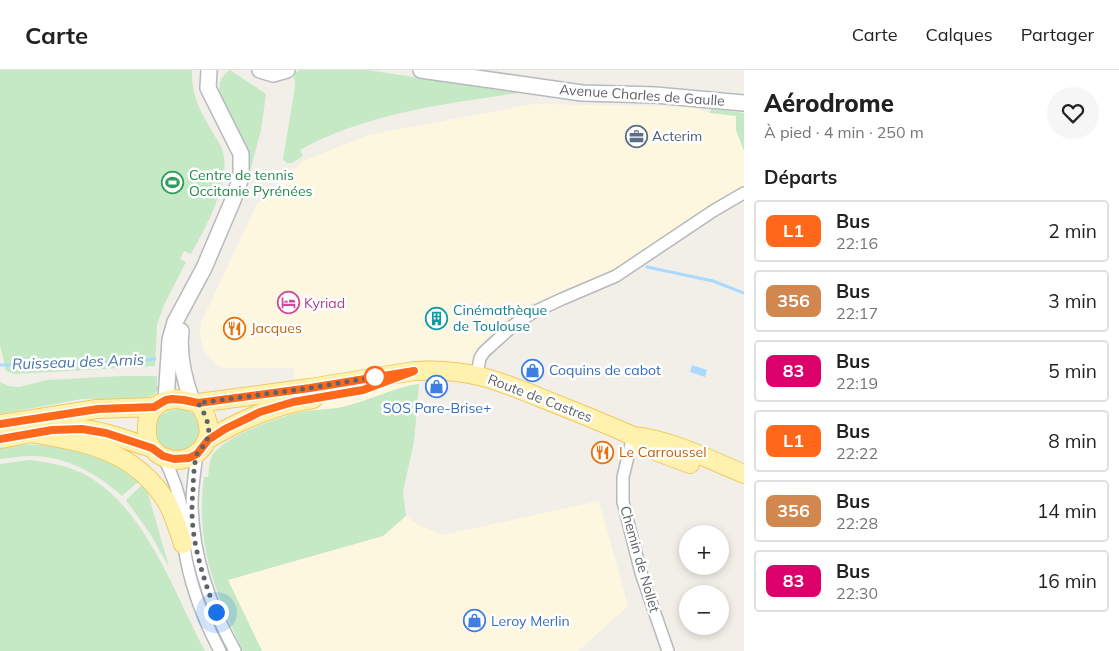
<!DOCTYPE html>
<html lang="fr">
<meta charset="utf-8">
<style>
body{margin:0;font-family:Mulish,sans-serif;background:#f6f6f6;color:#222;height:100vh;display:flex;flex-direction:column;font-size:19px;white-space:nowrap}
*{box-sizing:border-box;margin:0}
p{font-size:16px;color:#767676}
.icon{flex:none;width:28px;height:28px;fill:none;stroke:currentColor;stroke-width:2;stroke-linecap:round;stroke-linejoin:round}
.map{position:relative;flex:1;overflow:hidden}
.side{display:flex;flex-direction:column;background:#fff;width:375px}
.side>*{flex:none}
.badge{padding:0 10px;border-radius:8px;font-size:18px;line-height:32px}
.fabs{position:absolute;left:679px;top:455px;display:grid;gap:10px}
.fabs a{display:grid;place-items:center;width:50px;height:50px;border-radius:50%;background:#fff;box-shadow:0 2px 8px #0003;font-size:25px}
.you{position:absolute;width:25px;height:25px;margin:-12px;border:4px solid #fff;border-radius:50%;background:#1a73e8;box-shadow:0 0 0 8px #1a73e833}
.map>.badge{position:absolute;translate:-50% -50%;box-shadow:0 0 0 2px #fff}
h2{padding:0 20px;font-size:19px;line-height:45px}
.round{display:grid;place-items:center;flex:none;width:52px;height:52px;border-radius:26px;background:#f6f6f6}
.headline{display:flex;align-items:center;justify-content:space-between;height:85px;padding:0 20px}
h1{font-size:24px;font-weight:800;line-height:38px}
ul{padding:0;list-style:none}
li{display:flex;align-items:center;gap:15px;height:62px;margin:0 10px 8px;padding:0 10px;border:2px solid #e0e0e0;border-radius:5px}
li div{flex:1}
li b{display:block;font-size:19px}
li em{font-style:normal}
li .badge{min-width:55px;font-weight:700;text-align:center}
header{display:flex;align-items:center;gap:30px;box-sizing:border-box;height:70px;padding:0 25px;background:#fff;border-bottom:1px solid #e0e0e0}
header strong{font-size:24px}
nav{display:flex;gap:28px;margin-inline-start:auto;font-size:18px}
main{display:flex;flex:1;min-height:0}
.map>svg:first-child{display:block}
</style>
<header>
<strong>Carte</strong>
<nav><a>Carte</a><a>Calques</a><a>Partager</a></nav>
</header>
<main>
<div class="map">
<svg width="744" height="581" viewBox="0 0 744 581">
<rect width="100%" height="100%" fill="#f1efe8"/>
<path fill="#fef7e0" d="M534,34L691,37L710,43L736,46V60L744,81V118L638,193L517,239L484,270L474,295L422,289L419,314L409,315L376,328L344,337L302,342L293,298H225L217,295L204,281L200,264L201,253L257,134L303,91L368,65Z
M599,431L628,536L578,581H262L228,510L383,466L406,446L418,455L443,465Z"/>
<path fill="#c5e8c5" d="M0,0H191L192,1C192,28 200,40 213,63C216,68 220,74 222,79C233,109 205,159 191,184L184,181L180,189L186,192L164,235L157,255L155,296L15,304L6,301L0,275Z
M230,0L266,24L261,60L248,109C249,99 251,88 247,78C239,56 201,19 230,0Z
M300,0H367L519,23C444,34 367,43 300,80L303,86L292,93H287L283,89L295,17L294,4Z
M711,39L744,43V81L736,60V46L710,43Z
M122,306H157V315L159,319L153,325L143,329H82L0,344V312L8,316L19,317L47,310Z
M419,314L414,372L403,421L406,446L383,466L228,510L262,581H243C215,522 195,475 204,407H208C209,402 209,394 211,388C220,367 279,347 301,342C316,339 332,340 346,336C370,330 395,317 419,314Z
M178,339H185L194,344C203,359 198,369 188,381H166C148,364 151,342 178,339Z
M18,374L43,375L100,383L141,409L122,426C97,403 65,386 31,386C21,386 10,388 0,389V379L4,378V377Z
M29,390C48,392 68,396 84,404C145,436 174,523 205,581H0V394Z
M142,415L147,420L169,497L151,465L126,430Z"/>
<path fill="#aadaff" d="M692,295L707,300L705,307L690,302Z"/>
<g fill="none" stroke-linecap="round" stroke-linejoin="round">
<path stroke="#aadaff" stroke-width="3" d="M647,197L713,211L744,223
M0,295H51L155,289"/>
<defs>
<path id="street" d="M477,304L480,288L484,282L515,254L532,243L562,229L616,206L713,141L744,123
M633,366L623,407V432L641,503L668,581
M197,384C195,400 192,417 192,434C193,486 210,536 235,581
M163,386C173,406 181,427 183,449C184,458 182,467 184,476C189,512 203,549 220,581"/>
<path id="secondary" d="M260,0L273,4L287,0
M421,0L582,23L655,25L744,33
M181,261C178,285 184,309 192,331
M166,330L170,270L175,252L204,198L233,130L241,107V84L208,18L209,0"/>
<path id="primary" d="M177,329L198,333C234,381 168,410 149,373C146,365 146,354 149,346C154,334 165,329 177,329Z
M198,333L310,318L414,301C469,297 502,312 551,332C579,343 606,354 633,366C672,370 708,389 744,404
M0,354L97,339L155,337
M31,363C85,372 134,380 166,431C174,444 178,459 183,474
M0,369C26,364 54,357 81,359C106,361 129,371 152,378
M207,370C240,350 274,335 313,329
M641,373L647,378L690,394"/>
</defs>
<use href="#street" stroke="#b5b8bc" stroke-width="14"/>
<use href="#secondary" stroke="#b6babf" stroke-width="18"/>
<use href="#primary" stroke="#f2c960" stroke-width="20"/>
<use href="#street" stroke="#fff" stroke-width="11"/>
<use href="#secondary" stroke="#fff" stroke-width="15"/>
<use href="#primary" stroke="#fff2af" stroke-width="18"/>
</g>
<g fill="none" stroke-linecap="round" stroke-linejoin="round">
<defs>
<path id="line" d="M0,354L98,339L154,337L166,330L172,329L184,330L198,333L310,318L414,301L363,320L293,332L260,342L225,359L208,370L197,384L189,388L174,389L163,386L152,378L106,363L82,359L52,360L0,369"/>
</defs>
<use href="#line" stroke="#fff" stroke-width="11"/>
<use href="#line" stroke="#ff671b" stroke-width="8"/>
<path stroke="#5f6368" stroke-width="5" stroke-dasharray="0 9" d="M216,542C202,505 188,463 193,422C193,414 194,391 197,384C198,380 204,377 206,372C213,360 205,343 198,333L310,318L375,307"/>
</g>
<defs>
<symbol id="office-ring" viewBox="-11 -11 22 22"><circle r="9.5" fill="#fff" stroke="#5c6f8a" stroke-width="1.5"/><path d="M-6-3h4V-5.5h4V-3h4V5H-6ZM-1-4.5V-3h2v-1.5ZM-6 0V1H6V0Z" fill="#5c6f8a"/></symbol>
<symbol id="stadium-ring" viewBox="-11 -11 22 22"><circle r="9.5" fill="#fff" stroke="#2e9e5b" stroke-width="1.5"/><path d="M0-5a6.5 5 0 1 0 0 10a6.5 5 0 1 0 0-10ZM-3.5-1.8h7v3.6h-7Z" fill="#2e9e5b"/></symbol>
<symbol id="hotel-ring" viewBox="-11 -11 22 22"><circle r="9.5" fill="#fff" stroke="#d1479c" stroke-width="1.5"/><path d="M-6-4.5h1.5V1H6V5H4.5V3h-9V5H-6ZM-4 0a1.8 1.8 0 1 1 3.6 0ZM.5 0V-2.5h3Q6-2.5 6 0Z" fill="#d1479c"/></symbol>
<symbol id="building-ring" viewBox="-11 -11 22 22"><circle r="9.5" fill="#fff" stroke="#0f9aa8" stroke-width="1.5"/><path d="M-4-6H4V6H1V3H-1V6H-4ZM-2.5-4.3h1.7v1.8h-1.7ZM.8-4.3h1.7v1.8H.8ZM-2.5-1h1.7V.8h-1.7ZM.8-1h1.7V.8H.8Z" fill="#0f9aa8"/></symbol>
<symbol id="restaurant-ring" viewBox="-11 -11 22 22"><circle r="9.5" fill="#fff" stroke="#e8710a" stroke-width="1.5"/><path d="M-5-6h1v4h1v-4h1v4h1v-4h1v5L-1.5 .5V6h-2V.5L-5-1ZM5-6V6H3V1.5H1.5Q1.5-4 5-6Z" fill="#e8710a"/></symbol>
<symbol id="shop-ring" viewBox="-11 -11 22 22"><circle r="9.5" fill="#fff" stroke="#3f7fe0" stroke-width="1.5"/><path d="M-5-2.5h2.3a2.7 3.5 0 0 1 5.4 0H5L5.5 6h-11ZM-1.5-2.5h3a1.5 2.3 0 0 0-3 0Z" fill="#3f7fe0"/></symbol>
</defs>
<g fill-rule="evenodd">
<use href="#office-ring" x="624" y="54" width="25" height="25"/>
<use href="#stadium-ring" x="160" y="100" width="25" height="25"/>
<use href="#hotel-ring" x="276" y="220" width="25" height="25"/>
<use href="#building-ring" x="424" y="236" width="25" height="25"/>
<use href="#restaurant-ring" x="222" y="246" width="25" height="25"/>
<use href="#shop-ring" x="520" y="288" width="25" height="25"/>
<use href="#shop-ring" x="424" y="304" width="25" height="25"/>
<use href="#restaurant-ring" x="590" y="370" width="25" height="25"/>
<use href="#shop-ring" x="462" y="538" width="25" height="25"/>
</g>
<circle fill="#fff" stroke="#ff671b" stroke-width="2.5" cx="375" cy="307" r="10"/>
<g text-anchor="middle" stroke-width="5" stroke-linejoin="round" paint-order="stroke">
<g font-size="14" fill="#5f6368" stroke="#fff">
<text transform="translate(642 25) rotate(4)" y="5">Avenue Charles de Gaulle</text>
<text transform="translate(540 328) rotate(21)" y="5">Route de Castres</text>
<text transform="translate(640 489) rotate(74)" y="5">Chemin de Nollet</text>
</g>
<g font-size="14" fill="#4e5e75" stroke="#fff" text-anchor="start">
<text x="652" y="71">Acterim</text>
</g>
<g font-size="14" fill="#27864d" stroke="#fff" text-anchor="start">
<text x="189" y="110">Centre de tennis<tspan x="189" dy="16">Occitanie Pyrénées</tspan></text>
</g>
<g font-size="14" fill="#b23c85" stroke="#fff" text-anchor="start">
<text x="304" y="238">Kyriad</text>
</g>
<g font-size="14" fill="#0d838f" stroke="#fff" text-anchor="start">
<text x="453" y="245">Cinémathèque<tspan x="453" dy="16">de Toulouse</tspan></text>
</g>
<g font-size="14" fill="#c56008" stroke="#fff" text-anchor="start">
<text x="251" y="263">Jacques</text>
<text x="619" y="387">Le Carroussel</text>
</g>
<g font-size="14" fill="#366cbe" stroke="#fff" text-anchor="start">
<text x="549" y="305">Coquins de cabot</text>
<text x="437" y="343" text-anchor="middle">SOS Pare-Brise+</text>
<text x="491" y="556">Leroy Merlin</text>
</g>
<g font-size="15" font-style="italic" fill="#4174aa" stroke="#fff">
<text transform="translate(78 292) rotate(-2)" y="5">Ruisseau des Arnis</text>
</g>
</g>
</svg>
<div class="fabs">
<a>+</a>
<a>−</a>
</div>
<div class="you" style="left:216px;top:542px"></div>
</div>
<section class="side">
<div class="headline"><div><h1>Aérodrome</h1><p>À pied · 4 min · 250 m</p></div><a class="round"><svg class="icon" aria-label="heart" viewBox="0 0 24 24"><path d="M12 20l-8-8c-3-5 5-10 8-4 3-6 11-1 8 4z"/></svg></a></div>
<h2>Départs</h2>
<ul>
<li><span class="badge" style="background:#ff671b;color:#fff">L1</span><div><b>Bus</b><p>22:16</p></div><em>2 min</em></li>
<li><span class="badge" style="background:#d1874e;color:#fff">356</span><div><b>Bus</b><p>22:17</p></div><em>3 min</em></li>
<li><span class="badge" style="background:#dc006b;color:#fff">83</span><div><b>Bus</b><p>22:19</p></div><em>5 min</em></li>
<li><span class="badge" style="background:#ff671b;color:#fff">L1</span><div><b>Bus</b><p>22:22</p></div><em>8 min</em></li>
<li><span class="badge" style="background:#d1874e;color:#fff">356</span><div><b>Bus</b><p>22:28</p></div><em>14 min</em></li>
<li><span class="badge" style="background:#dc006b;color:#fff">83</span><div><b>Bus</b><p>22:30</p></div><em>16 min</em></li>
</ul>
</section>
</main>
